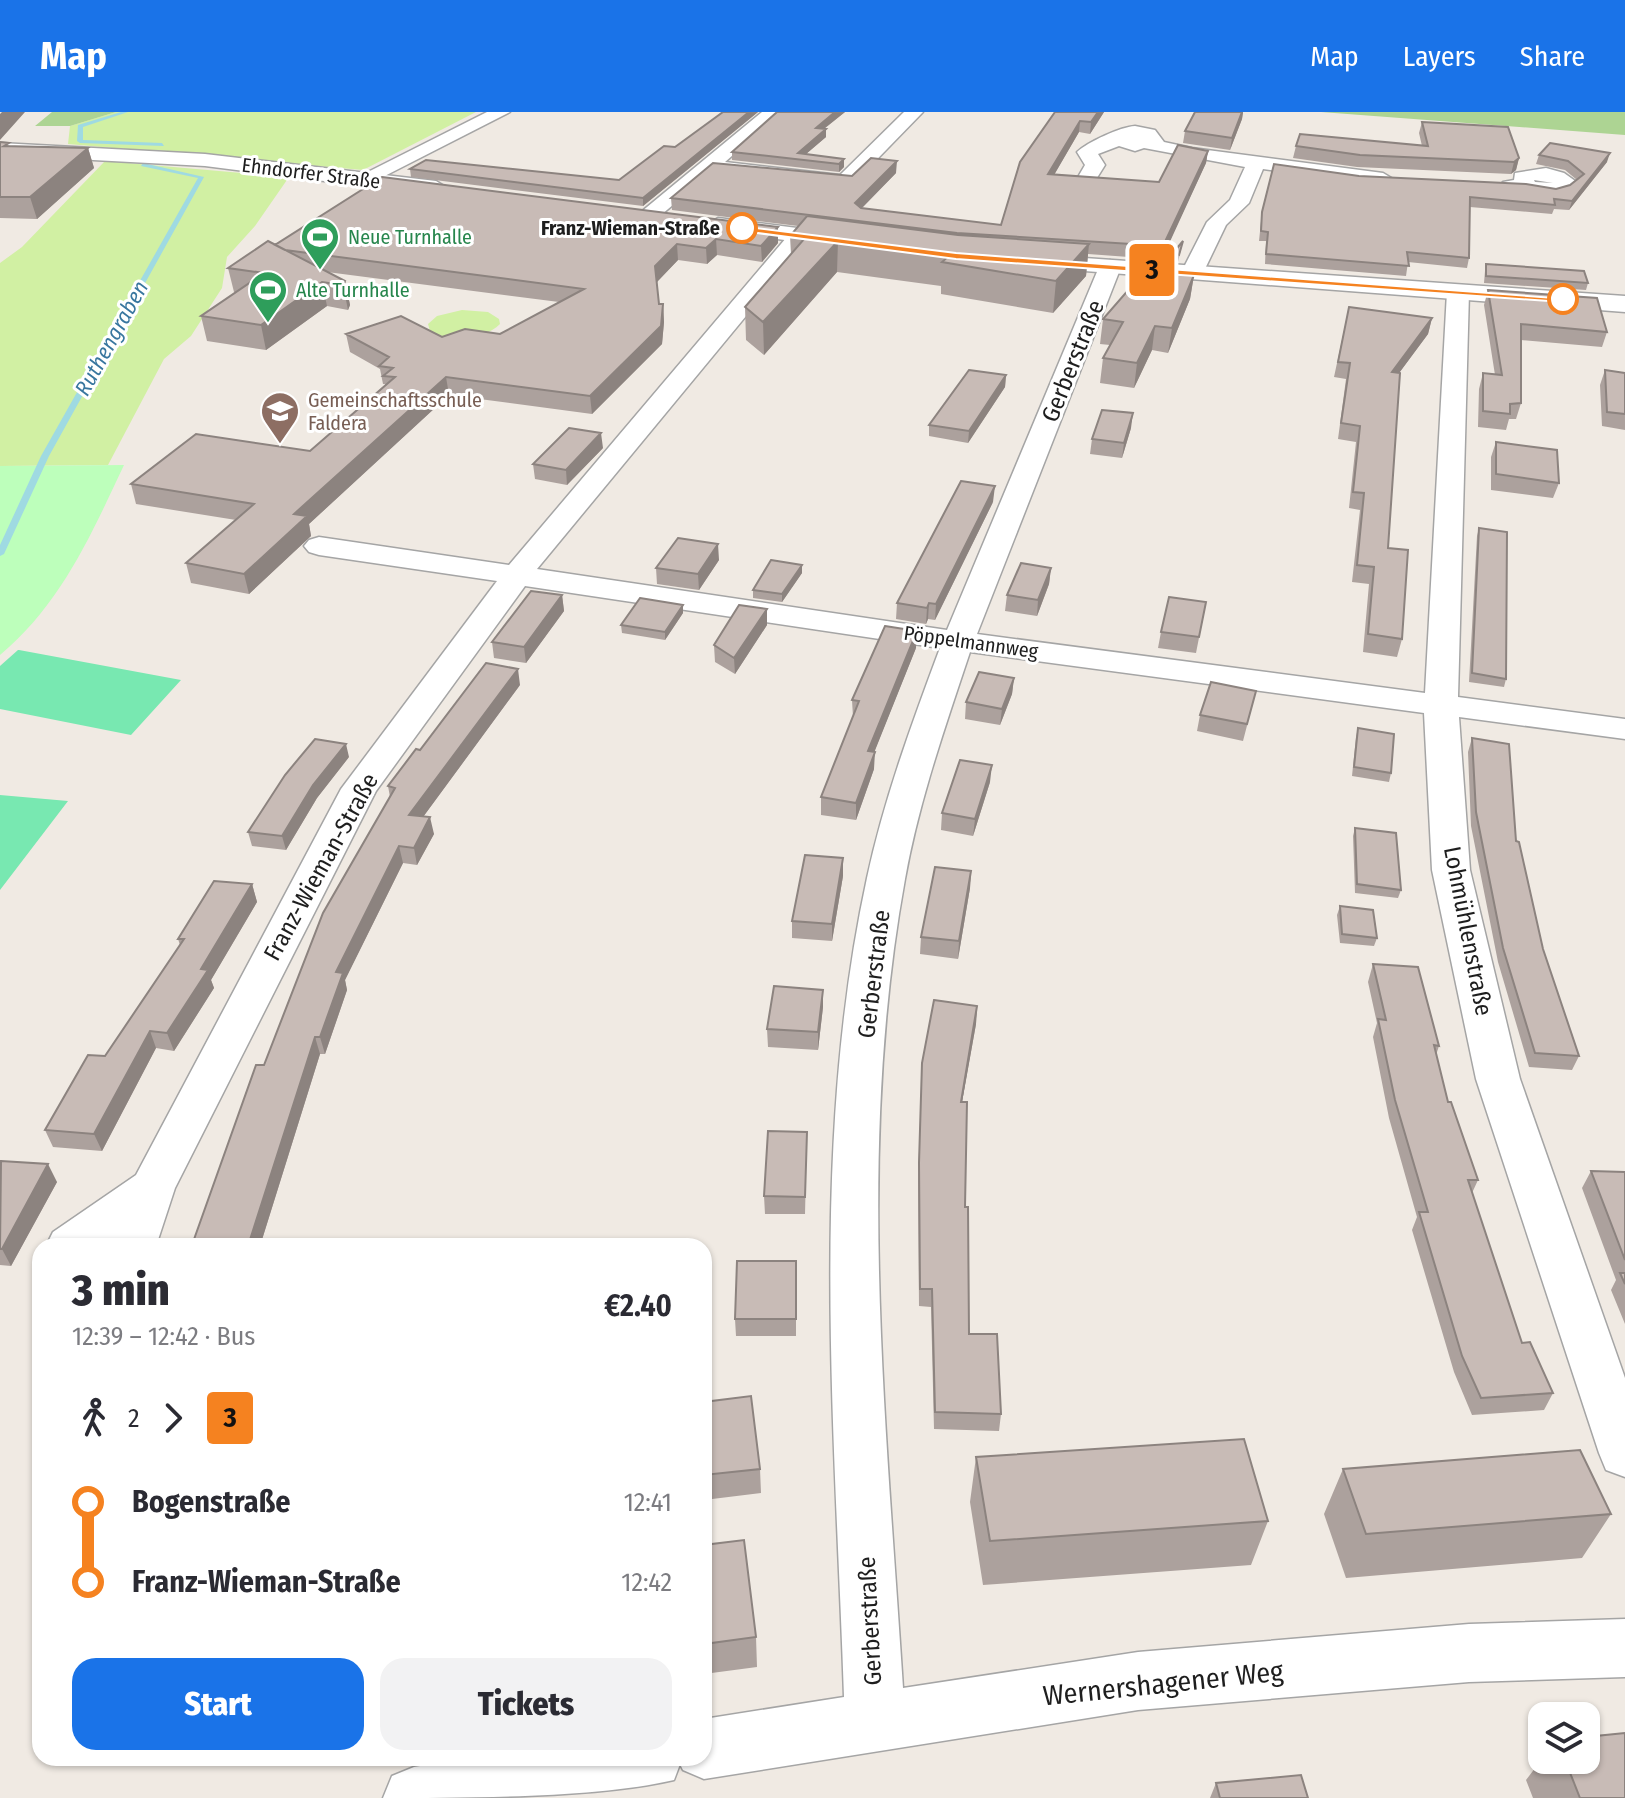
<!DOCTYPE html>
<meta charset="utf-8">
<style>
body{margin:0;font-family:"Fira Sans Condensed",sans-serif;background:#f2f2f3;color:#2b2b33;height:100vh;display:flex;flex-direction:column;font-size:30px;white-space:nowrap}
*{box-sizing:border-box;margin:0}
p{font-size:26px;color:#7c7c81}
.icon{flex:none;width:44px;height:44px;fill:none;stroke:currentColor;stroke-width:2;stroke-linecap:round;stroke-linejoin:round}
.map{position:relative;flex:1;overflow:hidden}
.side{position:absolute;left:32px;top:1126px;width:680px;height:528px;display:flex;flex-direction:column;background:#fff;border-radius:24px;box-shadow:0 2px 6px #0004}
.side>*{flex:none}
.badge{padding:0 16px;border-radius:6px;font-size:28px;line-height:52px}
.fabs{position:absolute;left:1528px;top:1590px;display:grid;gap:16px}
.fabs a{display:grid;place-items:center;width:72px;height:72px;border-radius:16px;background:#fff;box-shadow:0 2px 6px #0004;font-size:40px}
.map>.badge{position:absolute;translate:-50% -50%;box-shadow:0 0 0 4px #fff}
.legs{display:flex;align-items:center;gap:12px;height:88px;padding:0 40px;font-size:26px}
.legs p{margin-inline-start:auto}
.summary{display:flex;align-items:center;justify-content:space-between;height:136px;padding:0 40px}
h1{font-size:44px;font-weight:800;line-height:60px}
.cta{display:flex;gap:16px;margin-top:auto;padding:16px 40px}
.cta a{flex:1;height:92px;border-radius:24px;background:#1a73e8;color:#fff;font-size:32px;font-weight:800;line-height:92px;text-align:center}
.cta a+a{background:#f2f2f3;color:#2b2b33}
ul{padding:0 40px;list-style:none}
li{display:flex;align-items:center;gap:28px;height:80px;font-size:30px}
li i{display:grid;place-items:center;width:12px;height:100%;margin:0 10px;background:currentColor}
li i::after{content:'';width:20px;height:20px;margin:-10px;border:6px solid;border-radius:50%;background:#fff}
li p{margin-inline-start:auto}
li:first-child i{background:linear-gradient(#0000 50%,currentColor 0)}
li:last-child i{background:linear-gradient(currentColor 50%,#0000 0)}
header{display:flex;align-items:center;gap:48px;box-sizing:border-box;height:112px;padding:0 40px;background:#1a73e8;color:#fff}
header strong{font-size:38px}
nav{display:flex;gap:44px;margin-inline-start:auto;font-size:28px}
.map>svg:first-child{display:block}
</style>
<header>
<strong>Map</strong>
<nav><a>Map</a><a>Layers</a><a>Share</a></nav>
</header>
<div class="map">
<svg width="1625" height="1686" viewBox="0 0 1625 1686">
<rect width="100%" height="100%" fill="#f0eae3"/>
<path fill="#d1f0a3" d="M116,0H476L363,58L68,32L70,14Z
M105,49L289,65L255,114L227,145L222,176L191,224L164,247L108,353L0,354V151L22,135Z
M462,198L488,200L499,207L500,212C485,228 448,230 430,219L428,212L437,204Z"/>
<path fill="#add493" d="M52,0H116L70,14H35Z
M1321,0H1625V23Z"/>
<path fill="#bdffbb" d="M124,353C91,423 61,492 0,543V354Z"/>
<path fill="#78e8b1" d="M18,538H19L181,568L131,623L0,597V554Z
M0,683L68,689L0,778Z"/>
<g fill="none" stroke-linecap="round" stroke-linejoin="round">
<path fill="#9fdae2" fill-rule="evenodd" d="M121,0H128L83,15V28L162,31L164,34L80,31L77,29L78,13Z
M143,51L204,65L49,344L4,442L0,444V433L41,344L198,66L141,54Z"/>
<defs>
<path id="minor" d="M487,0H510L371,71H357L354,67Z
M762,0H782L725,50L840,63L904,0H923L852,73L712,60L655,108H641L638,104L641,100Z
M1135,14L1155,18L1164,30L1192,36L1383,61L1393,67L1383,73L1263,57L1249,91L1226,113L1203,161L1192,168L1181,161L1207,110L1230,88L1245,55L1144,36L1135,39L1119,34L1098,42L1105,53L1095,69H1081L1078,65L1085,53L1077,40C1088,30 1120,15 1135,14Z
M1546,56L1564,61L1578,71C1566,86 1512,87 1500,74L1503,70L1514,68L1515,61ZM1534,68L1553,71L1535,70Z
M800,118L808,119L811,124L808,129L537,457L947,518L1099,155L1110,148L1121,155L977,522L1425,581L1447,180L1458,173L1469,180L1458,585L1625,607V627L1459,605L1470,758L1520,967L1625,1266V1365L1606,1358L1599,1341L1476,967L1432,758L1424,601L970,540C945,615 919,689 905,767C856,1034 886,1307 903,1576L1138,1540L1469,1512L1625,1507V1565L1469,1570L1138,1598L704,1667L683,1658L680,1652L674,1668C598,1686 467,1686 383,1686L392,1664L414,1655L469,1646H704V1607L844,1585C835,1315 809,1032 867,766C884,687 912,611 940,536L525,474L376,679L175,1076L156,1134H46L53,1120L136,1063L341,677L497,469L319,443L309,440L304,434L309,428L319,425L509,453L792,119Z"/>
<path id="tertiary" d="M0,31L205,42L436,69L447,76L436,83L205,54L0,43Z
M718,106L852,123L864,130L852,137L710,118L706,113Z
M1028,142L1625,184V200L1019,154L1016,149Z"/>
</defs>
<use href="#minor" stroke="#a5a5a5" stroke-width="3"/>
<use href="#tertiary" stroke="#a5a5a5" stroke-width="3"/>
<use href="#minor" fill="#fff" fill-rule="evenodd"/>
<use href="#tertiary" fill="#fff" fill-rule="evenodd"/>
</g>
<path fill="#aca19d" d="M723,0H758L643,94L411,65L410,57L619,68L675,35Z
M777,0H845L824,17L826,25L806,42L844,47V55L839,60L732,48V40Z
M1055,0H1104L1090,22L1079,20L1054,63L1159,70L1208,39L1206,51L1162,145L1171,146L1172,142L1183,129L1178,150L1176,149L1174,160L1194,163L1190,187L1168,241L1152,238L1134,276L1100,271L1103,246L1110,233L1100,232L1103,207L1156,147L1088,142L1086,164L1053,201L941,182V174L837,160L764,243L746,228L745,195L791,142L790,124L798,114L672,98L671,86L852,64L896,61L862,96L1001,113Z
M1195,0H1243L1242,7L1230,38L1183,31L1185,19Z
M1422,10L1519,46L1516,58L1511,62L1357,55L1293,46L1296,34H1422L1419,21Z
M0,30L10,34L88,36L94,56L37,107L0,106Z
M1539,43L1607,50L1569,98L1554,97L1552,102L1470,95L1469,146L1467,156L1408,150L1406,164L1265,152L1266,129H1259L1262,100L1359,64L1556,77L1570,73L1577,68L1565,58L1536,52Z
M382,65L778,131L762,150L717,143L707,152L678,148L657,170L659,192H663L664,210L662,232L592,302L449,283L309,412L311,424L249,482L191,471L186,451L236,408L136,392L131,372L310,339L385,274V272H383L380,257L350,240L346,222L442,225L500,222L559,190L327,160L345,169L350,193L348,198L327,194L266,238L207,229L201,204L236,180H234L228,156L275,133Z
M1486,152L1588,171L1586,178L1484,171L1485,159Z
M1488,178L1607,220L1602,235L1521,228V291L1516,307H1509L1506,318L1478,315L1479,277L1483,261L1495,263L1484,193Z
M1349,195L1432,206L1428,222L1399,261L1388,436L1402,527L1397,545L1363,540L1369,472L1352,470L1360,398L1349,396L1356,330L1338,327L1346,267L1334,265Z
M1605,258L1625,261V318L1602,314L1600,273Z
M1006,263L1005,275L968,331L929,324V313Z
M1131,316L1122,346L1090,342L1092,327Z
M1496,330L1559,371L1553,386L1491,378V345Z
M603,336L567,373L535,367L533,352Z
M993,390L935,508L928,507L926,512L896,507L897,491Z
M1479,416L1506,567L1504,575L1469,570L1477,424Z
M719,448L699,478L657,472L656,456Z
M802,453V461L782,490L753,486V478Z
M1051,456L1049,472L1037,504L1005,499L1007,483Z
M562,483L564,499L526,551L494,546L492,530Z
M1206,490L1196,541L1158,536L1161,520Z
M767,497V513L735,562L715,550L714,533Z
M683,501L665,528L622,521L621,513Z
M916,536L874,640V657L856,708L821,703V685L853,605L852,588Z
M1014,566L1012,582L1000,613L965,607L966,590Z
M520,573L423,705L434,722L417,753L403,751L345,868L347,878L325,942H320L260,1134H192L264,953L390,685L388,674L420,638Z
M1256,579L1243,629L1197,619L1200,603Z
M1358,616L1391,661L1389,670L1352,664L1356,625Z
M1472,626L1516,729L1543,837L1579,944L1572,958L1529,955L1498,850L1471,714L1468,640Z
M349,645L317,686L286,738L252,734L248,720Z
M990,670L973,724L941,718L942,701Z
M1355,716L1401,778L1398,786L1355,781L1353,724Z
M971,759L970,776L958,847L920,842L921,825Z
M843,764L832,829L792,826V809Z
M252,772L257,790L211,868L214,876L174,939L156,936L102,1039L53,1035L45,1018L105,944L180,833L178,827Z
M1340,794L1377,826L1374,834L1340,831L1337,803Z
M1373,852L1439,934L1436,943L1448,990L1478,1068L1472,1081L1522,1231L1553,1281L1544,1298L1472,1303L1454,1260L1412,1118L1417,1105L1389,1006L1373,925L1377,911L1368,870Z
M977,894L976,912L962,990L969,1222L1001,1302L999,1319L934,1317L931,1195L919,1194L918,1069L922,951Z
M823,895L818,938L768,935L767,917Z
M807,1020L805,1102H765L764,1084Z
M0,1050L57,1070L11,1154L0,1153Z
M1591,1059L1625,1060V1212L1611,1178L1616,1168L1582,1076Z
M796,1149V1224H736L735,1207Z
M704,1290L760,1357L761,1381L704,1388Z
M976,1345L1268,1409L1251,1453L983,1473L970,1390Z
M1343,1357L1611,1402L1582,1446L1346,1466L1324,1402Z
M704,1433L756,1525L757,1555L704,1562Z
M98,1646H198L196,1653L101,1651Z
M1542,1647V1648H1586L1625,1686H1533L1526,1668Z
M1216,1671L1308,1686H1210Z"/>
<path fill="#8c837f" d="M2,0H25L0,28V2Z
M749,0H758L643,94V86Z
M835,0H845L816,23V16Z
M1098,0H1104L1090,22L1091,10Z
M1242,0H1243L1242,7L1230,38L1232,26Z
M1080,9L1079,20L1047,75L1048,62Z
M826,17V25L799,48L798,41Z
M88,36L94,56L37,107L30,85Z
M1208,39L1206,51L1162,147L1163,134Z
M1610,41L1607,50L1569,98L1572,89Z
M1519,46L1516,58L1511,62L1514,50Z
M844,47V55L839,60V52Z
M897,49L896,61L855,103V91Z
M778,115V131L762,150L761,134Z
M716,127L717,143L707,152L706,136Z
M838,129L837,160L764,243L763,210Z
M677,132L678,148L656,171L655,154Z
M1089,132L1086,164L1053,201L1056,169Z
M1194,163L1190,187L1168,241L1172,216Z
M345,169L350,193L348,198L343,173Z
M322,170L327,194L266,238L261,213Z
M663,192L664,210L662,232L592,302L590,284Z
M1432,206L1428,222L1388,276L1392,260Z
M1155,214L1152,238L1134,276L1137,251Z
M1006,263L1005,275L968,331L969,319Z
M446,265L449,283L309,412L311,424L249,482L244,462L294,402Z
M1133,301L1131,316L1122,346L1124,331Z
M601,321L603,336L567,373L566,358Z
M995,374L993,390L935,508L936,492Z
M718,432L719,448L699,478L698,462Z
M802,453V461L782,490V482Z
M1051,456L1049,472L1037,504L1038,488Z
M562,483L564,499L526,551L524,535Z
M929,491L928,507L926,512L927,496Z
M683,493V501L665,528V520Z
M767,497V513L735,562L734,546Z
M917,519L916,536L868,656V639Z
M518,557L520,573L412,720L409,703Z
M1014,566L1012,582L1000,613L1002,597Z
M346,632L349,645L317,686L286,738L282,724L313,673Z
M875,640L874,657L856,708V691Z
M992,653L990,670L973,724L975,707Z
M430,705L434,722L417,753L414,736Z
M399,734L403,751L345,868L347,878L325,942L320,925L336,860Z
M843,746V764L832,829V812Z
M971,759L970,776L958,847L959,829Z
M252,772L257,790L211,868L214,876L174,939L167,921L201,857Z
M823,878V895L818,938V920Z
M977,894L976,912L959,1007L961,990Z
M150,919L156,936L102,1039L94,1022Z
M315,925L320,942L260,1134H248Z
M48,1052L57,1070L11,1154L2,1137Z
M192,1646H198L196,1653Z"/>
<path fill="#c8bbb6" stroke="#8c837f" stroke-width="2" d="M723,0H749L643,86L410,57L426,48L619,68L664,34L675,35Z
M777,0H835L816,16L826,17L798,41L844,47L839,52L732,40Z
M1055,0H1098L1091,10L1080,9L1048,62L1159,70L1178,33L1208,39L1163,134L957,121L671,86L713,51L852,64L871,46L897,49L855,91L861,96L1001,113L1020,50Z
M1195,0H1242L1232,26L1185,19Z
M1422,10L1508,15L1519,46L1514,50L1360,43L1296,34L1300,22L1428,34Z
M0,30L9,31L4,34L88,36L30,85H0Z
M1550,31L1610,41L1572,89L1554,87L1555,93L1470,85L1469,146L1407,140L1409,154L1266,142L1268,120L1261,119L1262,100L1274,52L1359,64L1526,72L1556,77L1570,73L1584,62L1568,49L1539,43Z
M382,65L778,115L761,134L716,127L706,136L677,132L655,154L659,192H663L661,214L590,284L446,265L294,402L307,404L244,462L186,451L254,392L131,372L196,322L310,339L395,265L383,264L393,256L379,254L389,245L346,222L401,204L442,225L465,217L500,222L584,177L285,138L275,133Z
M807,104L958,123L1089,132L1056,169L942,150L950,143L838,129L763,210L745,195L805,126L790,124Z
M268,129L345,169L343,173L322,170L261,213L201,204L264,161L228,156Z
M1183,129L1179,143L1172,142Z
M1157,145L1176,146L1172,159L1194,163L1172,216L1155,214L1137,251L1103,246L1123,210L1103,207Z
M1486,152L1584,159L1588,171L1486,164Z
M1488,178L1597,186L1607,220L1521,212V291L1510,292V302L1483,299V261L1502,263Z
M1349,195L1432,206L1392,260L1400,261L1388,436L1408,438L1402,527L1368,522L1374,455L1357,453L1364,381L1353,380L1360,314L1341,311L1350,251L1338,250Z
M969,258L1006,263L969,319L929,313Z
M1605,258L1625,261V302L1607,300Z
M1102,298L1133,301L1124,331L1092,327Z
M569,316L601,321L566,358L533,352Z
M1496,330L1557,338L1559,371L1496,362Z
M961,369L995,374L936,492L929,491L927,496L897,491Z
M1479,416L1507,420L1506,567L1472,561Z
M678,426L718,432L698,462L656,456Z
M771,448L802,453L782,482L753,478Z
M1021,451L1051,456L1038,488L1007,483Z
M531,479L562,483L524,535L492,530Z
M1169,485L1206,490L1199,525L1161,520Z
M640,486L683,493L665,520L621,513Z
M739,493L767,497L734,546L714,533Z
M885,514L917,519L868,639L875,640L856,691L821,685L859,589L852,588Z
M486,551L518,557L409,703L430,705L414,736L399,734L336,860L343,861L320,925H315L248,1134L192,1133L256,953H264L323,801L395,676L388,674L416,637L420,638Z
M979,560L1014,566L1002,597L966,590Z
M1211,570L1256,579L1247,612L1200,603Z
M1358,616L1394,622L1391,661L1354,655Z
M1472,626L1509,632L1516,729L1519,730L1543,837L1579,944L1535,941L1503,836L1476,700Z
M315,627L346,632L313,673L282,724L248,720L285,663Z
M960,648L992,653L975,707L942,701Z
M1355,716L1396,721L1401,778L1357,772Z
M805,743L843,746L832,812L792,809Z
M935,755L971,759L959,829L921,825Z
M214,769L252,772L201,857L208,858L167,921L150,919L94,1022L45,1018L88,943L105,944L184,827H178Z
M1340,794L1373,798L1377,826L1342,822Z
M1373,852L1418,855L1439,934L1434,933L1448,990H1451L1478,1068H1468L1522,1231L1530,1230L1553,1281L1481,1286L1462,1244L1419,1100H1428L1395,988L1378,907L1386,908Z
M774,874L823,878L818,920L767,917Z
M934,888L977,894L961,990H967L965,1095H968L969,1222H997L1001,1302L935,1300L932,1177H920L919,1051L922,951Z
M768,1019L807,1020L805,1085L764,1084Z
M1,1049L48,1052L2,1137H0Z
M1591,1059L1625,1060V1148Z
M737,1149H796V1207H735Z
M1620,1161H1625V1172Z
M751,1284L760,1357L704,1363V1290Z
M1244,1327L1268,1409L990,1429L976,1345Z
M1580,1338L1611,1402L1366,1422L1343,1357Z
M744,1428L756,1525L704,1532V1433Z
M1625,1621V1686H1580L1565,1648H1586V1625Z
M1301,1663L1308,1686H1220L1216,1671Z"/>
<path fill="#f58220" stroke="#fff" stroke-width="2" d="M739,114L956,141L1568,187L1563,190L956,147L742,119Z"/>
<defs>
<symbol id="stadium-pin" viewBox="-11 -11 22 30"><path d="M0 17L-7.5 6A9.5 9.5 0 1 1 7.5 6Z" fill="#2e9e5b" stroke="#fff"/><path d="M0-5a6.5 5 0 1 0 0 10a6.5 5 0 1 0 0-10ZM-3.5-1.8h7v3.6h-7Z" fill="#fff"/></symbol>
<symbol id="school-pin" viewBox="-11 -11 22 30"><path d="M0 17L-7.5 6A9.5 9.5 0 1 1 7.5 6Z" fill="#8d6e63" stroke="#fff"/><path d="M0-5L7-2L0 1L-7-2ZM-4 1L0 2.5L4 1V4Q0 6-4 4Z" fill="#fff"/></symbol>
</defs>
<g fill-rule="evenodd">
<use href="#stadium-pin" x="298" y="103" width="44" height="60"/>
<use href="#stadium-pin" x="246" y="156" width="44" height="60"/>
<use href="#school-pin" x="258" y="277" width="44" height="60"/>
</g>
<g fill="#fff" stroke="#f58220" stroke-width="4">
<circle cx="742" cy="116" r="14"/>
<circle cx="1563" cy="187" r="14"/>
</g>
<g text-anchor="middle" stroke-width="6" stroke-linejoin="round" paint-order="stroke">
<g font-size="20" fill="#1e1e1e" stroke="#fff">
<text transform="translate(311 61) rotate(7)" y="7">Ehndorfer Straße</text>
<text transform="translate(971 530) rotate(8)" y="7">Pöppelmannweg</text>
</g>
<g font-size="20" font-weight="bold" fill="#1e1e1e" stroke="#fff" text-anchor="end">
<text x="720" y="123">Franz-Wieman-Straße</text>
</g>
<g font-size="20" fill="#27864d" stroke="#fff" text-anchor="start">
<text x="348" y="132">Neue Turnhalle</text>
<text x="296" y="185">Alte Turnhalle</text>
</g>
<g font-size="20" fill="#785e54" stroke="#fff" text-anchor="start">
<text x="308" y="295">Gemeinschaftsschule<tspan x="308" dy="23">Faldera</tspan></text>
</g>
<g font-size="22" font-style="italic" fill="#39779f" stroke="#fff">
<text transform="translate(111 226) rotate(-61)" y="8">Ruthengraben</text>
</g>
<g font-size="24" fill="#1e1e1e" stroke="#fff">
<text transform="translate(1073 249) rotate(-68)" y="8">Gerberstraße</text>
<text transform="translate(321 755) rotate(-61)" y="8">Franz-Wieman-Straße</text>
<text transform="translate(1468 819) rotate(79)" y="8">Lohmühlenstraße</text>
<text transform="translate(874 862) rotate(-83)" y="8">Gerberstraße</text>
<text transform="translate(870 1509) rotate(-93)" y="8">Gerberstraße</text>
</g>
<g font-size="28" fill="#1e1e1e" stroke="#fff">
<text transform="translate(1163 1571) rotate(-6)" y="10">Wernershagener Weg</text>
</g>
</g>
</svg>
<div class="fabs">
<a><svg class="icon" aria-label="layers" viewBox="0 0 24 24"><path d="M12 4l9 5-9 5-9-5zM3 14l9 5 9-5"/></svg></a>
</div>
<b class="badge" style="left:1152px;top:158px;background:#f58220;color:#111">3</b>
<section class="side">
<div class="summary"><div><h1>3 min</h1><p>12:39 – 12:42 · Bus</p></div><b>€2.40</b></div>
<div class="legs"><svg class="icon" aria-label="walk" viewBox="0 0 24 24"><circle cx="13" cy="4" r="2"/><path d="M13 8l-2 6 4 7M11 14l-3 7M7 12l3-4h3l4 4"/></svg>2<svg class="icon" aria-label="forward" viewBox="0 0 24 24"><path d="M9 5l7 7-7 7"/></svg><b class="badge" style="background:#f58220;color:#111">3</b></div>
<ul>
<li><i style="color:#f58220"></i><b>Bogenstraße</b><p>12:41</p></li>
<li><i style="color:#f58220"></i><b>Franz-Wieman-Straße</b><p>12:42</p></li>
</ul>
<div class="cta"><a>Start</a><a>Tickets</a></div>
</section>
</div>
